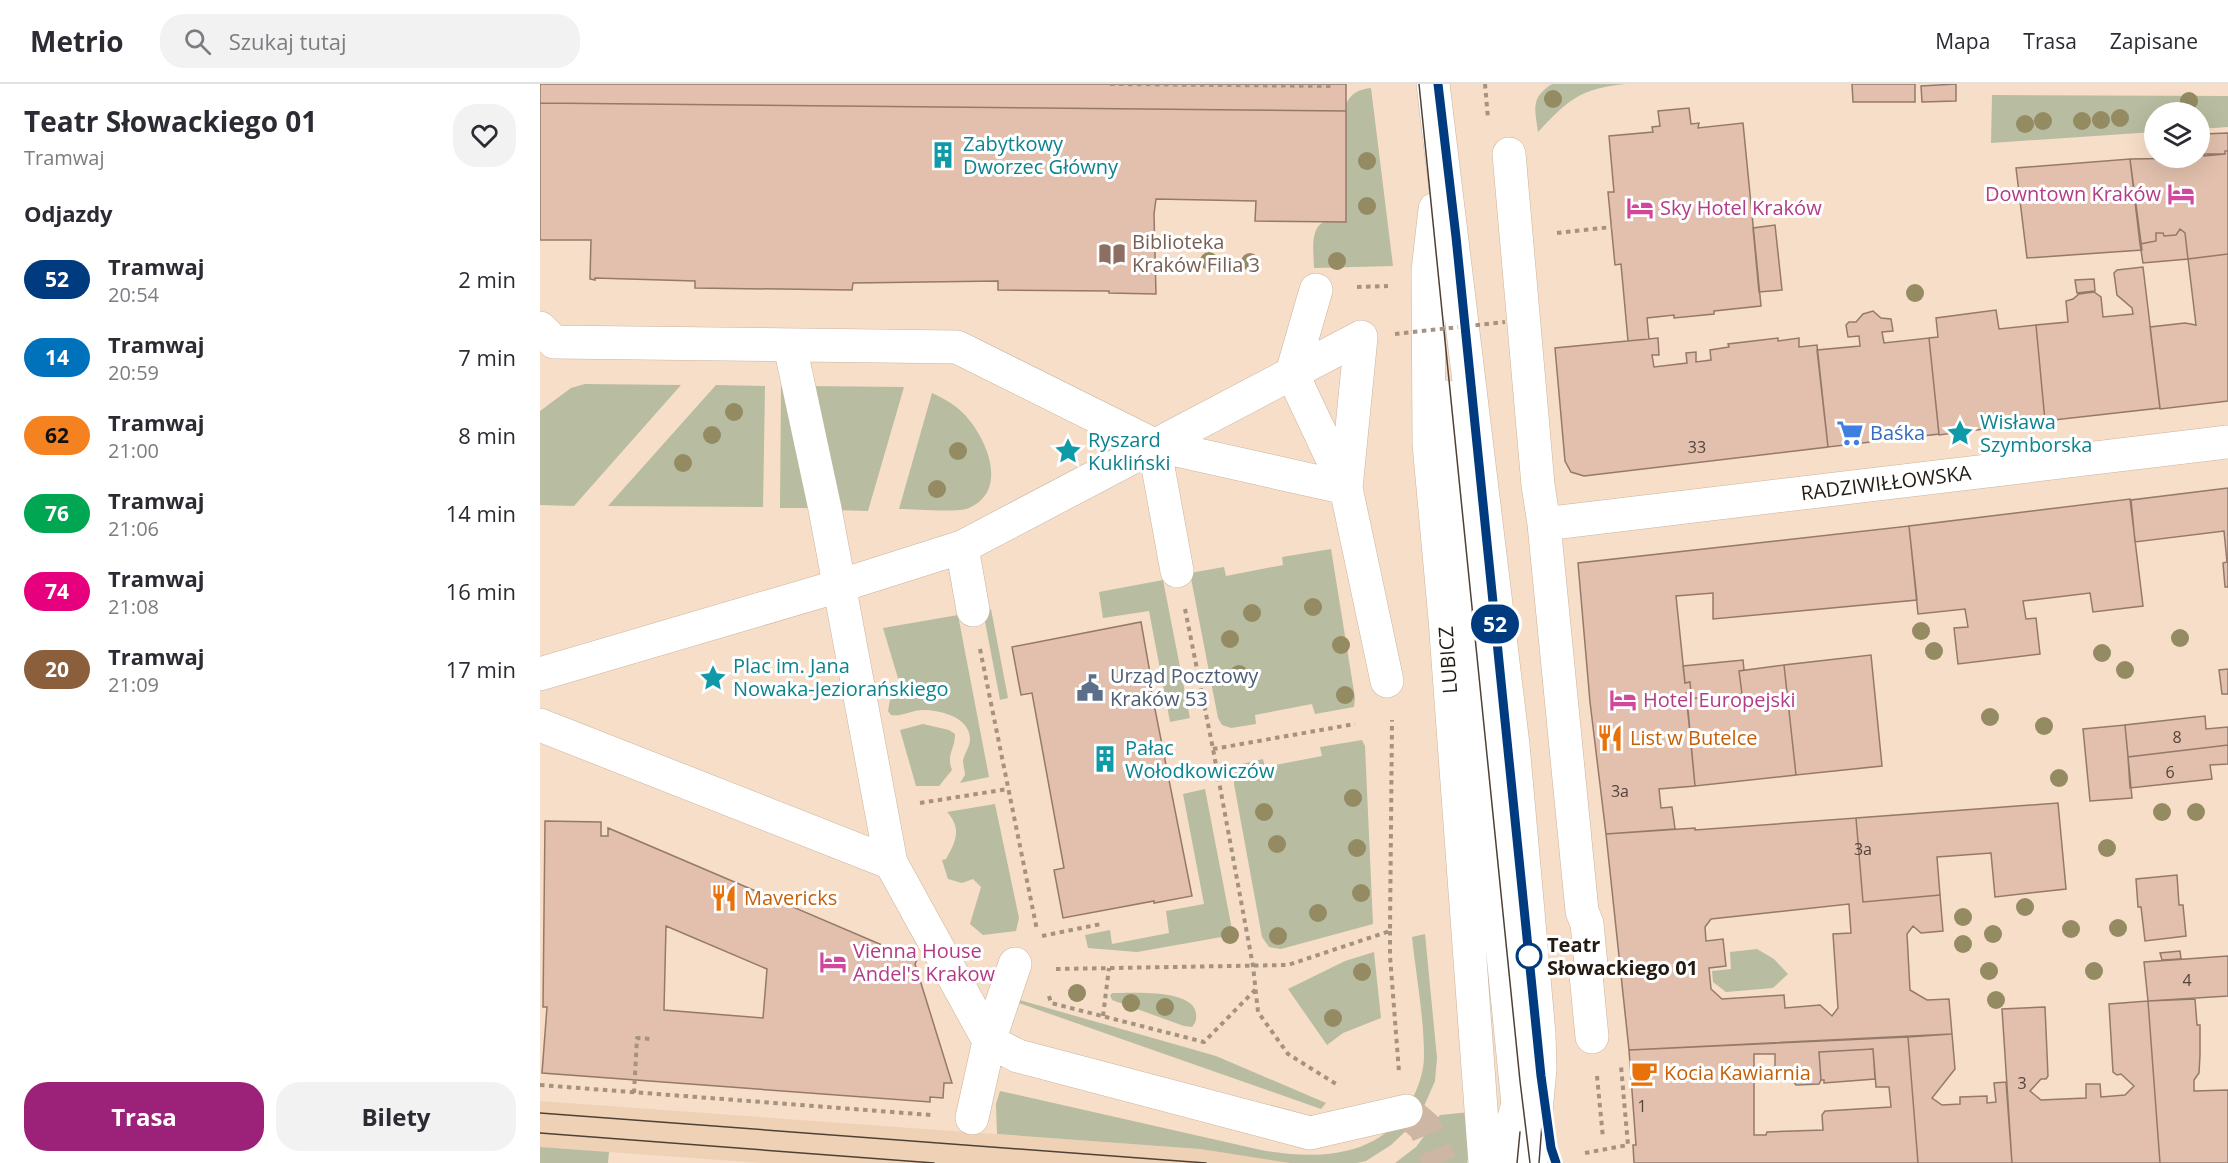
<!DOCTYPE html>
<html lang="pl">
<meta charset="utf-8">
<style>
body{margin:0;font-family:"Open Sans",sans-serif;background:#f2f2f3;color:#2b2b33;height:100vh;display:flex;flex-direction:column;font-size:22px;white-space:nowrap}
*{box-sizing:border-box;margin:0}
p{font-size:20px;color:#7c7c81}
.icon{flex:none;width:33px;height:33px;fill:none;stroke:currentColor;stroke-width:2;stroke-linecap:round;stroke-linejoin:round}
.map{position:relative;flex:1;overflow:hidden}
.details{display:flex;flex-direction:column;background:#fff;width:540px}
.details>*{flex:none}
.badge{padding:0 12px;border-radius:20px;font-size:21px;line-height:39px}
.fabs{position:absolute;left:1604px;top:18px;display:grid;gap:12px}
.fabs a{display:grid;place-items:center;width:66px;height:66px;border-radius:50%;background:#fff;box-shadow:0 6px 24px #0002;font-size:30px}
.map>.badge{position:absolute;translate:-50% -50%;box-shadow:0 0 0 3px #fff}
h2{padding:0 24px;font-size:22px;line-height:54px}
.round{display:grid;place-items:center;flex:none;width:63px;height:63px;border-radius:24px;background:#f2f2f3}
.overview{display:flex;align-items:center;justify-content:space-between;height:102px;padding:0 24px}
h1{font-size:28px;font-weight:700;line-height:45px}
.cta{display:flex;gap:12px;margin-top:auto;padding:12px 24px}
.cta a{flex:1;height:69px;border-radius:24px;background:#9c2178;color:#fff;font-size:24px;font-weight:700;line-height:69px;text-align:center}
.cta a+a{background:#f2f2f3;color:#2b2b33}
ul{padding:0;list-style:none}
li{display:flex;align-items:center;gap:18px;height:78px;padding:0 24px}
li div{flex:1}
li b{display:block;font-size:22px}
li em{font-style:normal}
li .badge{min-width:66px;font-weight:700;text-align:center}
header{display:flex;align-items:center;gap:36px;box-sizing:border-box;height:84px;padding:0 30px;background:#fff;border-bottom:2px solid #e1e1e2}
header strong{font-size:28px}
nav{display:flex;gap:33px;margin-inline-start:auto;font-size:21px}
.search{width:420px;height:54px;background:#f2f2f3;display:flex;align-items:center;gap:15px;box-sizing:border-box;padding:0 21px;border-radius:24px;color:#7c7c81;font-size:22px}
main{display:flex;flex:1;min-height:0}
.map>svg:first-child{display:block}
</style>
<header>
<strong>Metrio</strong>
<div class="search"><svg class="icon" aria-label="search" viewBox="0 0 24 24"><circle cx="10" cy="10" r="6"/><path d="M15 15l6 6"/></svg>Szukaj tutaj</div>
<nav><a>Mapa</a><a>Trasa</a><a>Zapisane</a></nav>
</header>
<main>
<section class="details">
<div class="overview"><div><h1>Teatr Słowackiego 01</h1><p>Tramwaj</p></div><a class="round"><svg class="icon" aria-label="heart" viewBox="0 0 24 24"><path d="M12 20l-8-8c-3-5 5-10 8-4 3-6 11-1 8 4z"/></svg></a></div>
<h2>Odjazdy</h2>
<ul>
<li><span class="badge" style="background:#003b80;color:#fff">52</span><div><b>Tramwaj</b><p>20:54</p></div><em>2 min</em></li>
<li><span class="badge" style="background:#0072bc;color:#fff">14</span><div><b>Tramwaj</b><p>20:59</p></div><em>7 min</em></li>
<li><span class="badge" style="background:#f58220;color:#111">62</span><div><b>Tramwaj</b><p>21:00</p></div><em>8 min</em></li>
<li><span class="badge" style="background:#00a651;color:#fff">76</span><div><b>Tramwaj</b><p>21:06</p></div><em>14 min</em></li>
<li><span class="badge" style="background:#e6007e;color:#fff">74</span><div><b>Tramwaj</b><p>21:08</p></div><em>16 min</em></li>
<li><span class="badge" style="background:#8b5e3c;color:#fff">20</span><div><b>Tramwaj</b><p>21:09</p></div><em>17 min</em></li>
</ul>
<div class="cta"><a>Trasa</a><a>Bilety</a></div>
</section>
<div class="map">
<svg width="1688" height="1079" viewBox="0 0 1688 1079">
<rect width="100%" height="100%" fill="#f7dec8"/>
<path fill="#efd1b5" d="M0,1017L660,1065L750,1079H222L0,1063Z"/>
<path fill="#b8bca0" d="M1012,0H1086C1041,4 1028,16 998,48C995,25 990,14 1012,0Z
M831,4L853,182L774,184C774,172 769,142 785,138C791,137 799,138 806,138V20C811,9 820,5 831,4Z
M1452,11L1688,12V43L1659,45V28H1614V48L1451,59Z
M45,300L141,301L34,422L0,421V327L31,304Z
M176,301L225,302L223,423L68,422Z
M241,302H252L277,424H240Z
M265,302L364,303L328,427L293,426Z
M392,309C403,314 414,320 423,329C446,352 470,406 429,424C418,429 374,425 359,425Z
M791,465L815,614L814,623L775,630L772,620L715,631L716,640L691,644L682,641L678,634L650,489L684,483L686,492L743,481L742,473Z
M623,496L650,634L630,638L609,527L563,534L559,508Z
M451,525L468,614L460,616L443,527Z
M418,531L449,693L420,699L425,691C425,687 423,681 423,677C424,670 430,663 430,655C430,633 400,626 383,626C372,626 361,633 351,631L348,627L350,616L363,611L343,544Z
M383,640L409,646L415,650C415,666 406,670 412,686L399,702H376L360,646Z
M822,656L825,662L833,840L741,865L729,863L722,853L694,700L695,689L702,680L723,675L725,683L782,672L780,663Z
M665,705L693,851L597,868L548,864L545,851L570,846L572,860L629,849L626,827L664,820L643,710Z
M455,720L479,834L476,847L443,851L430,840L441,803L433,795L422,799L408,795L402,776L406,775C416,758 422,744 407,728Z
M885,850L897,974L895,997L881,1029L868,1045L851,1061L826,1077L817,1079H750L660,1065L457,1050L456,1020L460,1007L721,1066C775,1076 841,1075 870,1019C878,1005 884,988 884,972C884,932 876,892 872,853Z
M1217,865L1234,875L1248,890L1233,904L1186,908L1173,898L1172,887L1191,885L1190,868Z
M834,868L841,934L803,949L787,961L748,905L805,877Z
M573,909C593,909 667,903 655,939L652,943L644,942L572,916L570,911Z
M476,915L676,972L786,1019L781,1025L476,918Z
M930,1028V1067L927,1079H855L876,1063L900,1031Z
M0,1063L69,1068L68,1079H0Z"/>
<path fill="#e2c0ad" stroke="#95796a" stroke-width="1.5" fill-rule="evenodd" d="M0,0H806V27L0,19Z
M1312,0H1375V18H1313Z
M1416,0V17L1382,18L1381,2Z
M0,19L806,27V138L715,137L716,117L616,115L614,130L616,210L569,209V207L458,206V197L313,199L312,206L155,204V197L55,194V196L50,195L51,156H0Z
M1149,24L1151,40L1159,39L1158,44L1203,39L1221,222L1174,227V230L1134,234V231L1107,234L1109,255L1088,257L1081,180L1075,181L1068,108H1074L1069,52L1113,48L1112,43L1120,42L1118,27Z
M1688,49V67H1685V70L1664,72L1663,50Z
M1685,67H1688V170L1648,175L1645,149L1640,145L1636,151L1624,152L1623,149H1616V157L1600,160L1590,75L1659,74V70H1685Z
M1590,75L1602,166L1487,174L1476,84Z
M1235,141L1242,206L1219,208L1213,144Z
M1640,145L1645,149L1648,175L1603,179L1600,160L1616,157V149H1623L1624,152L1636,151Z
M1688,170V317L1620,325L1610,243L1645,239L1656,241L1648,175Z
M1603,183L1620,324L1505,337L1496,241L1528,238L1526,217L1533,215L1539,210L1554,208L1561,213L1563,233L1593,230L1592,224L1577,211L1574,189L1577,186Z
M1554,195L1555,207L1537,209L1535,196Z
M1456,226L1459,245L1496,241L1505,337L1399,351L1389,254L1398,253L1396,234Z
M1333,227L1341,234L1351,235L1353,247L1342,248L1344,259L1389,254L1399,350L1288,363L1277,266L1320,262L1319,252L1308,253L1306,241L1309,238H1316L1323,230Z
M1118,254L1119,271H1112L1114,283L1147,279L1146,269L1156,268V278L1171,276L1170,266L1189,263L1188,260L1238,254V257L1259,254V263L1277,261L1288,363L1044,392L1031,388L1025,377L1015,264Z
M1688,404V503H1685L1683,479L1687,478L1684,447L1595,458L1591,416Z
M1590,415L1603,522L1553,528L1550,509L1483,517L1486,535L1496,534L1500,570L1418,580L1414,544L1428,543L1425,525L1378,530L1369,442Z
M1369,442L1377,516L1173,535V509L1136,512L1145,599L1150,598L1151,609H1146L1155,702L1119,705L1121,724L1132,723L1135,745L1066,750L1050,618L1038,479Z
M601,538L610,589L608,590L652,812L614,819V817L523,834L514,786L524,784L492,609L481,611L472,563Z
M1331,571L1342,682L1256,691L1244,581Z
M1203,576L1204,586L1199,587L1202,610L1147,615L1146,609H1151L1150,598L1145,599L1143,582Z
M1244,581L1256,691L1155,702L1147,615L1202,610L1199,587Z
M1688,585V610H1682L1679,586Z
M1665,632L1666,645L1688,643V661L1588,673L1585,641Z
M1585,641L1592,714L1550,717L1543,645Z
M1688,661V680L1670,681L1672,695L1590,704L1588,673Z
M1518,719L1526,805L1455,813L1451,769L1397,773L1400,811L1323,818L1316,734Z
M1316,734L1323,818L1400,811L1403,847L1381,849L1373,842L1367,850L1370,906L1387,916L1409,915L1412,950L1089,966L1066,750L1155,744V746ZM1309,820L1311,849L1293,850L1298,924L1292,932L1280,921L1245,924L1244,911L1182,915L1171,905L1169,884L1186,882L1183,855L1166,857L1165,843L1171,835Z
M5,737L61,738V752H68V744L377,876L375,880L412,999H404L403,1014L390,1013V1018L2,989L7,923H3ZM126,842L227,885L223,934L124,926Z
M1637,791L1639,821H1643L1646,852L1605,857L1601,823H1598L1596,795Z
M1640,867L1641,875L1622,876L1620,869Z
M1688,872V912L1608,917L1604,878Z
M1655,915L1657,941H1660V971L1659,989L1654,996V1007L1688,1006V1079H1620L1608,917Z
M1608,917L1620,1079H1472L1462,925L1505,923L1508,992L1506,995H1501L1490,1007L1501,1016L1546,1014V1000H1560L1561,1013L1585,1011L1594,1002L1581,990L1577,991L1573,988L1569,920Z
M1412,950L1415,985L1392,1014L1402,1021L1420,1020V1013L1447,1012V1019L1456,1018L1454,999L1466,998L1472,1079H1378L1368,953Z
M1368,953L1378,1079H1094L1093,1061H1096L1089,966ZM1333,965L1336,1003H1349L1351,1023L1285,1027L1282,1031L1283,1046L1227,1048L1226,1051H1214V970H1235V991L1238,993H1254L1253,997L1256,1001L1279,1000L1281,996L1279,968Z
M1333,965L1335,995L1284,999V996H1281L1279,968Z"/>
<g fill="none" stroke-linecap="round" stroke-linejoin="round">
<path stroke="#cdb7a4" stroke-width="33" stroke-dasharray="33 16" stroke-linecap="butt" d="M866,1027L885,1043L900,1079"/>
<defs>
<path id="minor" d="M893,0L973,661L999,950L1000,985L991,1079
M969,70L998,401L1004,440L1042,827L1047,840L1051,881L1046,891L1052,953
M895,125L888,187L889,360L905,535L945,1079
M0,244L14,258L417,263L614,361L806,404L752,289L776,206
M821,253L806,404L847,597
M250,262L285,425L351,779L449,957L478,972L770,1049L866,1027
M907,313L978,1020L961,1079
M614,361L637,487
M1004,440L1688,358
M422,463L433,526
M0,590L299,502L422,463L821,253
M0,641L351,779
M432,1034L449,957L475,880"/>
</defs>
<use href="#minor" stroke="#cbb39d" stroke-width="34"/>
<path stroke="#a59281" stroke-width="4" stroke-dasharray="4.5 4.5" stroke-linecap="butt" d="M570,0L795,2
M945,0L948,35
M1017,149L1072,143
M817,203L848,202
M645,525L673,665L713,882L718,928L748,970L796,1000
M440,565L497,846
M673,665L815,640
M380,719L468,705
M850,847V872L859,988
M502,852L561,840
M516,885L748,881L850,847L852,636
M509,912L511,919L664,958L716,905
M563,932L569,884
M1057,992L1063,1054
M0,1001L391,1031
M94,1009L97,954L110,955
M1045,1069L1088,1061L1081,982"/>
<use href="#minor" stroke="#fff" stroke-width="33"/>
<path stroke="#4d4136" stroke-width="1.5" d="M879,0L980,997L990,1079
M898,0L916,153L1001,992L1008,1046L1016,1079
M0,1029L666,1079
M0,1049L394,1079
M977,1079L980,1048
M999,1079L1002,1040"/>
<path stroke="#a59281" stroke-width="4" stroke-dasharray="4.5 4.5" stroke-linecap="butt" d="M855,250L965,238"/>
</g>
<g fill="#948b62">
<circle cx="1013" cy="15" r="9"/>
<circle cx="1649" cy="17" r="9"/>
<circle cx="1580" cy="34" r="9"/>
<circle cx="1561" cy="36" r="9"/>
<circle cx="1503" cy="37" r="9"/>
<circle cx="1542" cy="37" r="9"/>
<circle cx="1485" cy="40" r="9"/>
<circle cx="827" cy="77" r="9"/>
<circle cx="827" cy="122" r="9"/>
<circle cx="669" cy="177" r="9"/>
<circle cx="797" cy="177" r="9"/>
<circle cx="710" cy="178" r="9"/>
<circle cx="1375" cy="209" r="9"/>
<circle cx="194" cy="328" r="9"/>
<circle cx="172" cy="351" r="9"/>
<circle cx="418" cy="367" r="9"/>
<circle cx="143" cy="379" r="9"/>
<circle cx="397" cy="405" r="9"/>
<circle cx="773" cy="523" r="9"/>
<circle cx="712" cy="529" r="9"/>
<circle cx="1381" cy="547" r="9"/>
<circle cx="1640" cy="554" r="9"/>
<circle cx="690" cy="555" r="9"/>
<circle cx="801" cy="561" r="9"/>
<circle cx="1394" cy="567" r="9"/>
<circle cx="1562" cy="569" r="9"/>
<circle cx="1585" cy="586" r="9"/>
<circle cx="699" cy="590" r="9"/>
<circle cx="805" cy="611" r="9"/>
<circle cx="1450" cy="633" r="9"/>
<circle cx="1504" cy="642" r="9"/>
<circle cx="1519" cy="694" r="9"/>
<circle cx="813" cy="714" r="9"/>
<circle cx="724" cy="728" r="9"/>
<circle cx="1622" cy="728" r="9"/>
<circle cx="1656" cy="728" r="9"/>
<circle cx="737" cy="760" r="9"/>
<circle cx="817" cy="764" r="9"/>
<circle cx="1567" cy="764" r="9"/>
<circle cx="821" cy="809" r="9"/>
<circle cx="1485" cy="823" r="9"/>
<circle cx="778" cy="829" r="9"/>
<circle cx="1423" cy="833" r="9"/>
<circle cx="1578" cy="844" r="9"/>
<circle cx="1531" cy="845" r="9"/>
<circle cx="1453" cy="850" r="9"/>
<circle cx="690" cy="851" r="9"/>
<circle cx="738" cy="852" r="9"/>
<circle cx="1423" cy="860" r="9"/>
<circle cx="1449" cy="887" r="9"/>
<circle cx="1554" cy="887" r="9"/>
<circle cx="822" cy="888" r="9"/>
<circle cx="537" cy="909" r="9"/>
<circle cx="1456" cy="916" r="9"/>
<circle cx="591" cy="919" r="9"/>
<circle cx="625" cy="923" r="9"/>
<circle cx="793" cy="934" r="9"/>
</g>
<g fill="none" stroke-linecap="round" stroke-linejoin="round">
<defs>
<path id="line" d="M898,0L916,153L1001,992L1011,1064L1016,1079"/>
</defs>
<use href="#line" stroke="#fff" stroke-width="14"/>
<use href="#line" stroke="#003b80" stroke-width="9"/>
</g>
<defs>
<symbol id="building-bare" viewBox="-9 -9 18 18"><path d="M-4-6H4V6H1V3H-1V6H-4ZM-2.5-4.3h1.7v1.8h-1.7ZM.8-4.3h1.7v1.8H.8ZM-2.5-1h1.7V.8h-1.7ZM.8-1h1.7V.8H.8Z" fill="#0f9aa8" stroke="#fff" stroke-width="2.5" paint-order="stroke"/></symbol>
<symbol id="hotel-bare" viewBox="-9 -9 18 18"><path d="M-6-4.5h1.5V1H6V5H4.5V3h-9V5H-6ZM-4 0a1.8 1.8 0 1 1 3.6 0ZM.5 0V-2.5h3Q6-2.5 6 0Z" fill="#d1479c" stroke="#fff" stroke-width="2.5" paint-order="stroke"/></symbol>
<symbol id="library-bare" viewBox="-9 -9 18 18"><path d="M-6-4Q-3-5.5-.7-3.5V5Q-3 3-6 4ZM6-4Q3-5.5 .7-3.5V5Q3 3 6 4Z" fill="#8d6e63" stroke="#fff" stroke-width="2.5" paint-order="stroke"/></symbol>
<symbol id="supermarket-bare" viewBox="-9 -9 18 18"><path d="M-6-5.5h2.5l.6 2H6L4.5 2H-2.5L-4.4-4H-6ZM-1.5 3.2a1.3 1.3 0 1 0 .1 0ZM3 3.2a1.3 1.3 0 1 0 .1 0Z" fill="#3f7fe0" stroke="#fff" stroke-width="2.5" paint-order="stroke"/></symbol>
<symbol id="sight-bare" viewBox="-9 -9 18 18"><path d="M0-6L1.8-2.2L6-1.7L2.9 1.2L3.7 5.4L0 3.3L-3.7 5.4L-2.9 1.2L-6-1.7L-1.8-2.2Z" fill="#0f9aa8" stroke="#fff" stroke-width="2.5" paint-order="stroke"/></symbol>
<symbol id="civic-bare" viewBox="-9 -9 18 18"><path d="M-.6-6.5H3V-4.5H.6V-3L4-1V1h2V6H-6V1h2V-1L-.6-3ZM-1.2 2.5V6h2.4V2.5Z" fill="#5c6f8a" stroke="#fff" stroke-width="2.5" paint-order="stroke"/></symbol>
<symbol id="restaurant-bare" viewBox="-9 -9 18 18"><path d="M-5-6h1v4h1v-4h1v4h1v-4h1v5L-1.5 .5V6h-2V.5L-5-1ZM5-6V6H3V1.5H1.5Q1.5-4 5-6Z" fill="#e8710a" stroke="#fff" stroke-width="2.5" paint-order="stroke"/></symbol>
<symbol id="cafe-bare" viewBox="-9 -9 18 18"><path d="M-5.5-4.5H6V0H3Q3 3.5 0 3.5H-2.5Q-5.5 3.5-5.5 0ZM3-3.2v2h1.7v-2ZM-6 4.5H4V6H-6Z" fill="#e8710a" stroke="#fff" stroke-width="2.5" paint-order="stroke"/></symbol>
</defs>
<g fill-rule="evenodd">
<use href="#building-bare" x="384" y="52" width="38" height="38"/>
<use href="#hotel-bare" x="1622" y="91" width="38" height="38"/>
<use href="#hotel-bare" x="1081" y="105" width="38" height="38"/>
<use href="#library-bare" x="553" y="151" width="38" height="38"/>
<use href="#supermarket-bare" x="1291" y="330" width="38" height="38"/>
<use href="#sight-bare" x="1401" y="330" width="38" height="38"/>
<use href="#sight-bare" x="509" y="348" width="38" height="38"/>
<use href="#sight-bare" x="154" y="575" width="38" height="38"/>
<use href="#civic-bare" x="531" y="585" width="38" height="38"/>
<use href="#hotel-bare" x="1064" y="597" width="38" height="38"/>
<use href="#restaurant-bare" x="1051" y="635" width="38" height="38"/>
<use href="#building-bare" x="546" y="656" width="38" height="38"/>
<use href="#restaurant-bare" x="165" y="795" width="38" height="38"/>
<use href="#hotel-bare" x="274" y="859" width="38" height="38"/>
<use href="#cafe-bare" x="1085" y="970" width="38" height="38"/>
</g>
<circle fill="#fff" stroke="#003b80" stroke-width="3" cx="989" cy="872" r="12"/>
<g text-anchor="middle" stroke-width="6" stroke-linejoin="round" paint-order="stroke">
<g font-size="16" fill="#54443a">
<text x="1157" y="369">33</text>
<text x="1637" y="659">8</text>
<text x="1630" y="694">6</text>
<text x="1080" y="713">3a</text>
<text x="1323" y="771">3a</text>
<text x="1647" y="902">4</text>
<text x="1482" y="1005">3</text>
<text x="1102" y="1028">1</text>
</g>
<g font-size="20" fill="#0d838f" stroke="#fff" text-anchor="start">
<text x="423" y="67">Zabytkowy<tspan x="423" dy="23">Dworzec Główny</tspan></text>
<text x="1440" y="345">Wisława<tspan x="1440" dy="23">Szymborska</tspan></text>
<text x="548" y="363">Ryszard<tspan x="548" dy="23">Kukliński</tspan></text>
<text x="193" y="589">Plac im. Jana<tspan x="193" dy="23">Nowaka-Jeziorańskiego</tspan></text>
<text x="585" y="671">Pałac<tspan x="585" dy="23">Wołodkowiczów</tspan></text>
</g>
<g font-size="20" fill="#b23c85" stroke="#fff" text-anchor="start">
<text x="1621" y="117" text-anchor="end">Downtown Kraków</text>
<text x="1120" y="131">Sky Hotel Kraków</text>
<text x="1103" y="623">Hotel Europejski</text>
<text x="313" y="874">Vienna House<tspan x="313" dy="23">Andel's Krakow</tspan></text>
</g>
<g font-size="20" fill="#785e54" stroke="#fff" text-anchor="start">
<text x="592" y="165">Biblioteka<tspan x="592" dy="23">Kraków Filia 3</tspan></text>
</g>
<g font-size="20" fill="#366cbe" stroke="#fff" text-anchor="start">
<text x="1330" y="356">Baśka</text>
</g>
<g font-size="20" fill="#241b13" stroke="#fff">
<text transform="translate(1346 399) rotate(-7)" y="7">RADZIWIŁŁOWSKA</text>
<text transform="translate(908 576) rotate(-94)" y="7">LUBICZ</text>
</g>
<g font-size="20" fill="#4e5e75" stroke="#fff" text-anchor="start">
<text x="570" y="599">Urząd Pocztowy<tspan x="570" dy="23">Kraków 53</tspan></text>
</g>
<g font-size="20" fill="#c56008" stroke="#fff" text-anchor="start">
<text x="1090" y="661">List w Butelce</text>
<text x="204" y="821">Mavericks</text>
<text x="1124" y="996">Kocia Kawiarnia</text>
</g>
<g font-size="20" font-weight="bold" fill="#241b13" stroke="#fff" text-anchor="start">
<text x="1007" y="868">Teatr<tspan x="1007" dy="23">Słowackiego 01</tspan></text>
</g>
</g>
</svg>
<div class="fabs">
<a><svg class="icon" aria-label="layers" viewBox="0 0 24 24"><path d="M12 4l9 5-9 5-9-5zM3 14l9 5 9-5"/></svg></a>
</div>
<b class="badge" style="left:955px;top:540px;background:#003b80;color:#fff">52</b>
</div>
</main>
